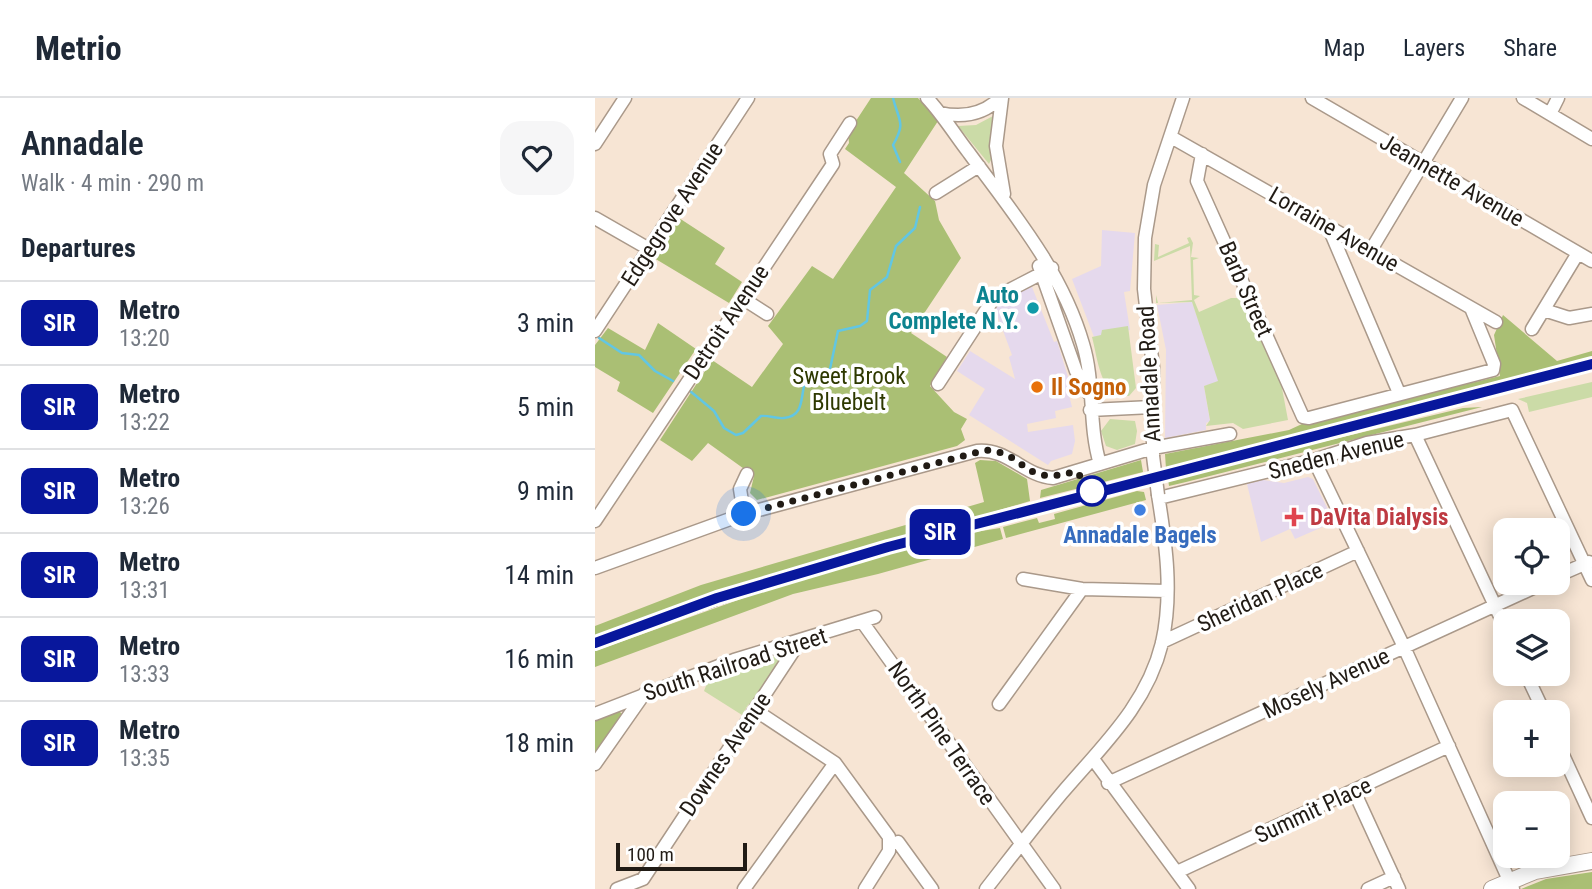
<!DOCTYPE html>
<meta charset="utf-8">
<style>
body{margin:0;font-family:"Roboto Condensed",sans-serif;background:#f6f6f7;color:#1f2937;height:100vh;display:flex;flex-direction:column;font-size:26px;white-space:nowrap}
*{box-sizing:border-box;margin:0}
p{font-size:23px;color:#747a83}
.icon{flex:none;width:38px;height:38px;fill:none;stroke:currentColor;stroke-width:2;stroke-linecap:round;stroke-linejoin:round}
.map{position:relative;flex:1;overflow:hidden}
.panel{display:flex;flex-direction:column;background:#fff;width:595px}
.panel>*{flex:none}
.badge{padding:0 14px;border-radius:10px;font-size:24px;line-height:46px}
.controls{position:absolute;left:898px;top:420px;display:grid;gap:14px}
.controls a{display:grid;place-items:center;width:77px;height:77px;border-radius:14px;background:#fff;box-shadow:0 4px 18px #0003;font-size:35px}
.scale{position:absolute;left:21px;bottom:18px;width:131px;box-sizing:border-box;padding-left:7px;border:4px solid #211b15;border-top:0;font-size:19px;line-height:24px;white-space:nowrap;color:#211b15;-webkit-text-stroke:5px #fff;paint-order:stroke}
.you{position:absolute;width:35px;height:35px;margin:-18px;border:5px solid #fff;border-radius:50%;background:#1a73e8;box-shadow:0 0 0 10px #1a73e833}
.map>.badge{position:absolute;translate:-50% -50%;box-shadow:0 0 0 4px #fff}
h2{padding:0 21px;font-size:26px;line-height:63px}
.round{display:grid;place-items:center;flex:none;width:74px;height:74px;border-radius:21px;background:#f6f6f7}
.overview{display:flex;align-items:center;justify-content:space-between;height:119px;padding:0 21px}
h1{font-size:33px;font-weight:600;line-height:52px}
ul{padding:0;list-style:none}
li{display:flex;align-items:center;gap:21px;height:84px;padding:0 21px;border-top:2px solid #e0e1e3}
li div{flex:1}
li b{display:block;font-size:26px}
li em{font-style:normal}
li .badge{min-width:77px;font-weight:700;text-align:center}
header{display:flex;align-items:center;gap:42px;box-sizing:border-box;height:98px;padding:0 35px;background:#fff;border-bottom:2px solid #e0e1e3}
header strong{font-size:33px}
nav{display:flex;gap:38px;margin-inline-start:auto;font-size:24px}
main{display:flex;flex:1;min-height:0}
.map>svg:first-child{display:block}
</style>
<header>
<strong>Metrio</strong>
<nav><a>Map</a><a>Layers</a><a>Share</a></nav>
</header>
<main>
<section class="panel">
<div class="overview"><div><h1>Annadale</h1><p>Walk · 4 min · 290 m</p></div><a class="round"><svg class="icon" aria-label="heart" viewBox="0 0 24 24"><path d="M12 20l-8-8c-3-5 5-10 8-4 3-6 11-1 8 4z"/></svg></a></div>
<h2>Departures</h2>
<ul>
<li><span class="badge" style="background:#08179c;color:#fff">SIR</span><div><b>Metro</b><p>13:20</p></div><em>3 min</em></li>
<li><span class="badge" style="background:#08179c;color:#fff">SIR</span><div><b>Metro</b><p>13:22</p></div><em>5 min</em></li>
<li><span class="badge" style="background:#08179c;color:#fff">SIR</span><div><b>Metro</b><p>13:26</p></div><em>9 min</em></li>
<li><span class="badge" style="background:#08179c;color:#fff">SIR</span><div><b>Metro</b><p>13:31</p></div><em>14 min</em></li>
<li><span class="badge" style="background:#08179c;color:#fff">SIR</span><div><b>Metro</b><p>13:33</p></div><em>16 min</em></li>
<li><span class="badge" style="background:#08179c;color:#fff">SIR</span><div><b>Metro</b><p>13:35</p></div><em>18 min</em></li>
</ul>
</section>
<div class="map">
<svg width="997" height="791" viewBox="0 0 997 791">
<rect width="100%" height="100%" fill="#f7e5d4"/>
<path fill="#e5d9ed" d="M507,132L540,135L535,193L529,194L535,232L499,239L477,181L506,168Z
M437,189L459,244L462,243L477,292L473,293L477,309L460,313L461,320L432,326L433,334L478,327L480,343L477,356L456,363L453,367L374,317L390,291L362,273L375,253L420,281L414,259L417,257L400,211L405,203Z
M597,204L624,284L609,288L615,323L611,325V332L570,340L571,252L562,207Z
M713,379L718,381L739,424L700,441L695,431L666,444L652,386L668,382L689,385Z"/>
<path fill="#cbdba7" d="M398,18L396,62L394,66L363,28L381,27Z
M595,139L598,145L596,159L604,160L598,162L599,197L605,198L599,202L604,214L636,200H649L686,285L693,322L648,331L638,325L611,328L615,322L609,288L623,283L597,204L561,205V197L563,205L597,202L595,148L559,163L560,146L564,147L563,159L594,145L592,140Z
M533,228L541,290L534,298C505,301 503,261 497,239L506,237L507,232Z
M997,284V299L934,314L932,305L923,301Z
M515,321L540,323L542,333L540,346L522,352L511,348L506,333Z
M183,557L187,561L161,602L153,607L147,617L109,593L114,580Z"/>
<path fill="#aabf74" d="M276,0H323L343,23L309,75L340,103L344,122L366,160L316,235L352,259L335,288L359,314L372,321L366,331L370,342L362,348L162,402L155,395L159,378L113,345L97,363L65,342L117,262L157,289L188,246L173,228L217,168L238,181L301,89L250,51L254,45L253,35Z
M84,120L130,150L120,166L147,184L134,205L59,160Z
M908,217L962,263L997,253V263L571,371L570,356L694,332L707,326L905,278L899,237Z
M63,225L101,251L58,315L22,293L25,284L0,269V247L13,230L50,252Z
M887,309L591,384L574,388L573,381L868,310Z
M385,362L401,363L432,381L435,403L117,497L0,541V528L106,487L389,404L380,365Z
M546,362L548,374L445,400L446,392Z
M542,393L549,394L551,402L411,440L408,429L442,420L444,425L460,421L459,416Z
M405,430L408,441L283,476L198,496L0,569V553L191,485L362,437Z
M24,613L28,617L0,660V620Z
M997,774V791H926L951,781Z"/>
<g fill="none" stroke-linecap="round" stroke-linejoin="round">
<path stroke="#62c6e3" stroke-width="2.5" d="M298,0C304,24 311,24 298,47L305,64
M4,240L27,255L44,257L60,273L78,283
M95,293L119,313L129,330L141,337L148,335L166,318C174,317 181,321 189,320C212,318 204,294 212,279L235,271L243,233L265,228L272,223L275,192L292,179L301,148L320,130L325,109"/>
<defs>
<path id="minor" d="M332,0C348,17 360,37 374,55C418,115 467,173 488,246C500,285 493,326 505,366
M407,0L401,48L409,96
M717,0L997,163
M928,0L997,41
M345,15C368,20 388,17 405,0
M955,16L963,0
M576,39L901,224
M0,46L30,0
M607,56L602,83L708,319L714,320L898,272L899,266L876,210
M341,95L384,68
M0,120L54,151
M733,128L804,295
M776,152L867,0
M444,168L481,273L493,295
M147,200L172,216
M949,212L974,220L997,216
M937,231L983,155
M0,233L153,0
M343,286L399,200L457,170
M495,312L557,309
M820,337L910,529
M558,357V269L549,191L550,140L559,87L588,0
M719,362L809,549L918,791
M564,400L719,362L772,345L820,337L917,312L997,482
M149,416L145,391L152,376
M0,423L238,66L235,56L255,25
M0,470L149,416L382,353C413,350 429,378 458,380L558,350L635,336
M962,478L994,464
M428,481L487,491L572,493
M268,525L459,791
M567,544L763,453
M931,576L949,614
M404,606L487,491
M160,612L240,665L294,739V753L270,791
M0,616L139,562L280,519
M962,644L997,720
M498,661L594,791
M0,666L49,596
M513,685L949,485
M759,693L804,791
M303,744L337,791
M582,774L854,648
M22,791L48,781L205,543
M149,791L240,665
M391,791C416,759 441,726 467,695C507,648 552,607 567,545C578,496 571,446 563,397
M773,791L799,779"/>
<path id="major" d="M897,791L940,773L997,763"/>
</defs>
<use href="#minor" stroke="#aa998a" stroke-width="15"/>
<use href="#major" stroke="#aa998a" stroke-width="18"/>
<use href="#minor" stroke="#fff" stroke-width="12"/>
<use href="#major" stroke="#fff" stroke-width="16"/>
<path stroke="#3c352d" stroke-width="2.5" stroke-dasharray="10 5" stroke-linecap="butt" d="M549,380L997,266
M0,550L185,485L541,387"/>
<defs>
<path id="minor-bridge" d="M558,358L563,397"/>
</defs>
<use href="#minor-bridge" stroke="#aa998a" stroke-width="15" stroke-linecap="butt"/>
<use href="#minor-bridge" stroke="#fff" stroke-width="12"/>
</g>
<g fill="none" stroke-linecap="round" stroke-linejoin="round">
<defs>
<path id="line" d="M0,545L122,500L293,449L997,266"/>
</defs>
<use href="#line" stroke="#fff" stroke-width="16"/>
<use href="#line" stroke="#08179c" stroke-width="10"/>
<path stroke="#211b15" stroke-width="7" stroke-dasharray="0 12.6" d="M149,416L391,352C434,355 426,390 481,373L497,393"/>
</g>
<circle fill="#0f9aa8" stroke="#fff" stroke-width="2.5" cx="438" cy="210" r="7"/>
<circle fill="#e8710a" stroke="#fff" stroke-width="2.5" cx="442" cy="289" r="7"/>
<circle fill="#fff" stroke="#08179c" stroke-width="3.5" cx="497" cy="393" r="14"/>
<circle fill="#3f7fe0" stroke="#fff" stroke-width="2.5" cx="545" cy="412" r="7"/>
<path fill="#e0444e" stroke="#fff" stroke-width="2.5" d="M695.5 408.5h7v7h7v7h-7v7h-7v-7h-7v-7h7z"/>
<g text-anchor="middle" stroke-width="7" stroke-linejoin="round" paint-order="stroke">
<g font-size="23" fill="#211b15" stroke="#fff">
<text transform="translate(857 82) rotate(30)" y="8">Jeannette Avenue</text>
<text transform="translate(77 116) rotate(-57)" y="8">Edgegrove Avenue</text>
<text transform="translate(739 131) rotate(30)" y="8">Lorraine Avenue</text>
<text transform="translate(651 191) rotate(66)" y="8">Barb Street</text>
<text transform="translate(131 224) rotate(-56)" y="8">Detroit Avenue</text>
<text transform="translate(554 276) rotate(-93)" y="8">Annadale Road</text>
<text transform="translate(741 357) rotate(-14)" y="8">Sneden Avenue</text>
<text transform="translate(665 499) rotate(-25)" y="8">Sheridan Place</text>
<text transform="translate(140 566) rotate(-18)" y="8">South Railroad Street</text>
<text transform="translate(731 585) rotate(-25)" y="8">Mosely Avenue</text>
<text transform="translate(347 635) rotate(55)" y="8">North Pine Terrace</text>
<text transform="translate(130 656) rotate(-56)" y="8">Downes Avenue</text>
<text transform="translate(718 712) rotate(-25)" y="8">Summit Place</text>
</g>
<g font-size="23" font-weight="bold" fill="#0d838f" stroke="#fff" text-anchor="end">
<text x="424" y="205">Auto<tspan x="424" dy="26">Complete N.Y.</tspan></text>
</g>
<g font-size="23" fill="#2e3900" stroke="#fff">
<text x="254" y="286">Sweet Brook<tspan x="254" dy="26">Bluebelt</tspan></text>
</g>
<g font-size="23" font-weight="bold" fill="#c56008" stroke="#fff" text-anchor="start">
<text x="456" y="297">Il Sogno</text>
</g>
<g font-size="23" font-weight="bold" fill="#be3a42" stroke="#fff" text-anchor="start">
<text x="715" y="427">DaVita Dialysis</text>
</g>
<g font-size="23" font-weight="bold" fill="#366cbe" stroke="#fff">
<text x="545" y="445">Annadale Bagels</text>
</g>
</g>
</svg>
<div class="controls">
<a><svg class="icon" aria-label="locate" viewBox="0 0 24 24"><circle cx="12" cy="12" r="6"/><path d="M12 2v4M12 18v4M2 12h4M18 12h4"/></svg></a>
<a><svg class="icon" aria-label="layers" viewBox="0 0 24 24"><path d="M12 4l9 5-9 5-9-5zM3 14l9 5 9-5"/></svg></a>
<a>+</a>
<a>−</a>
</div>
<div class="scale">100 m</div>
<div class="you" style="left:149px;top:416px"></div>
<b class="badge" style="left:345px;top:434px;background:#08179c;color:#fff">SIR</b>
</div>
</main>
